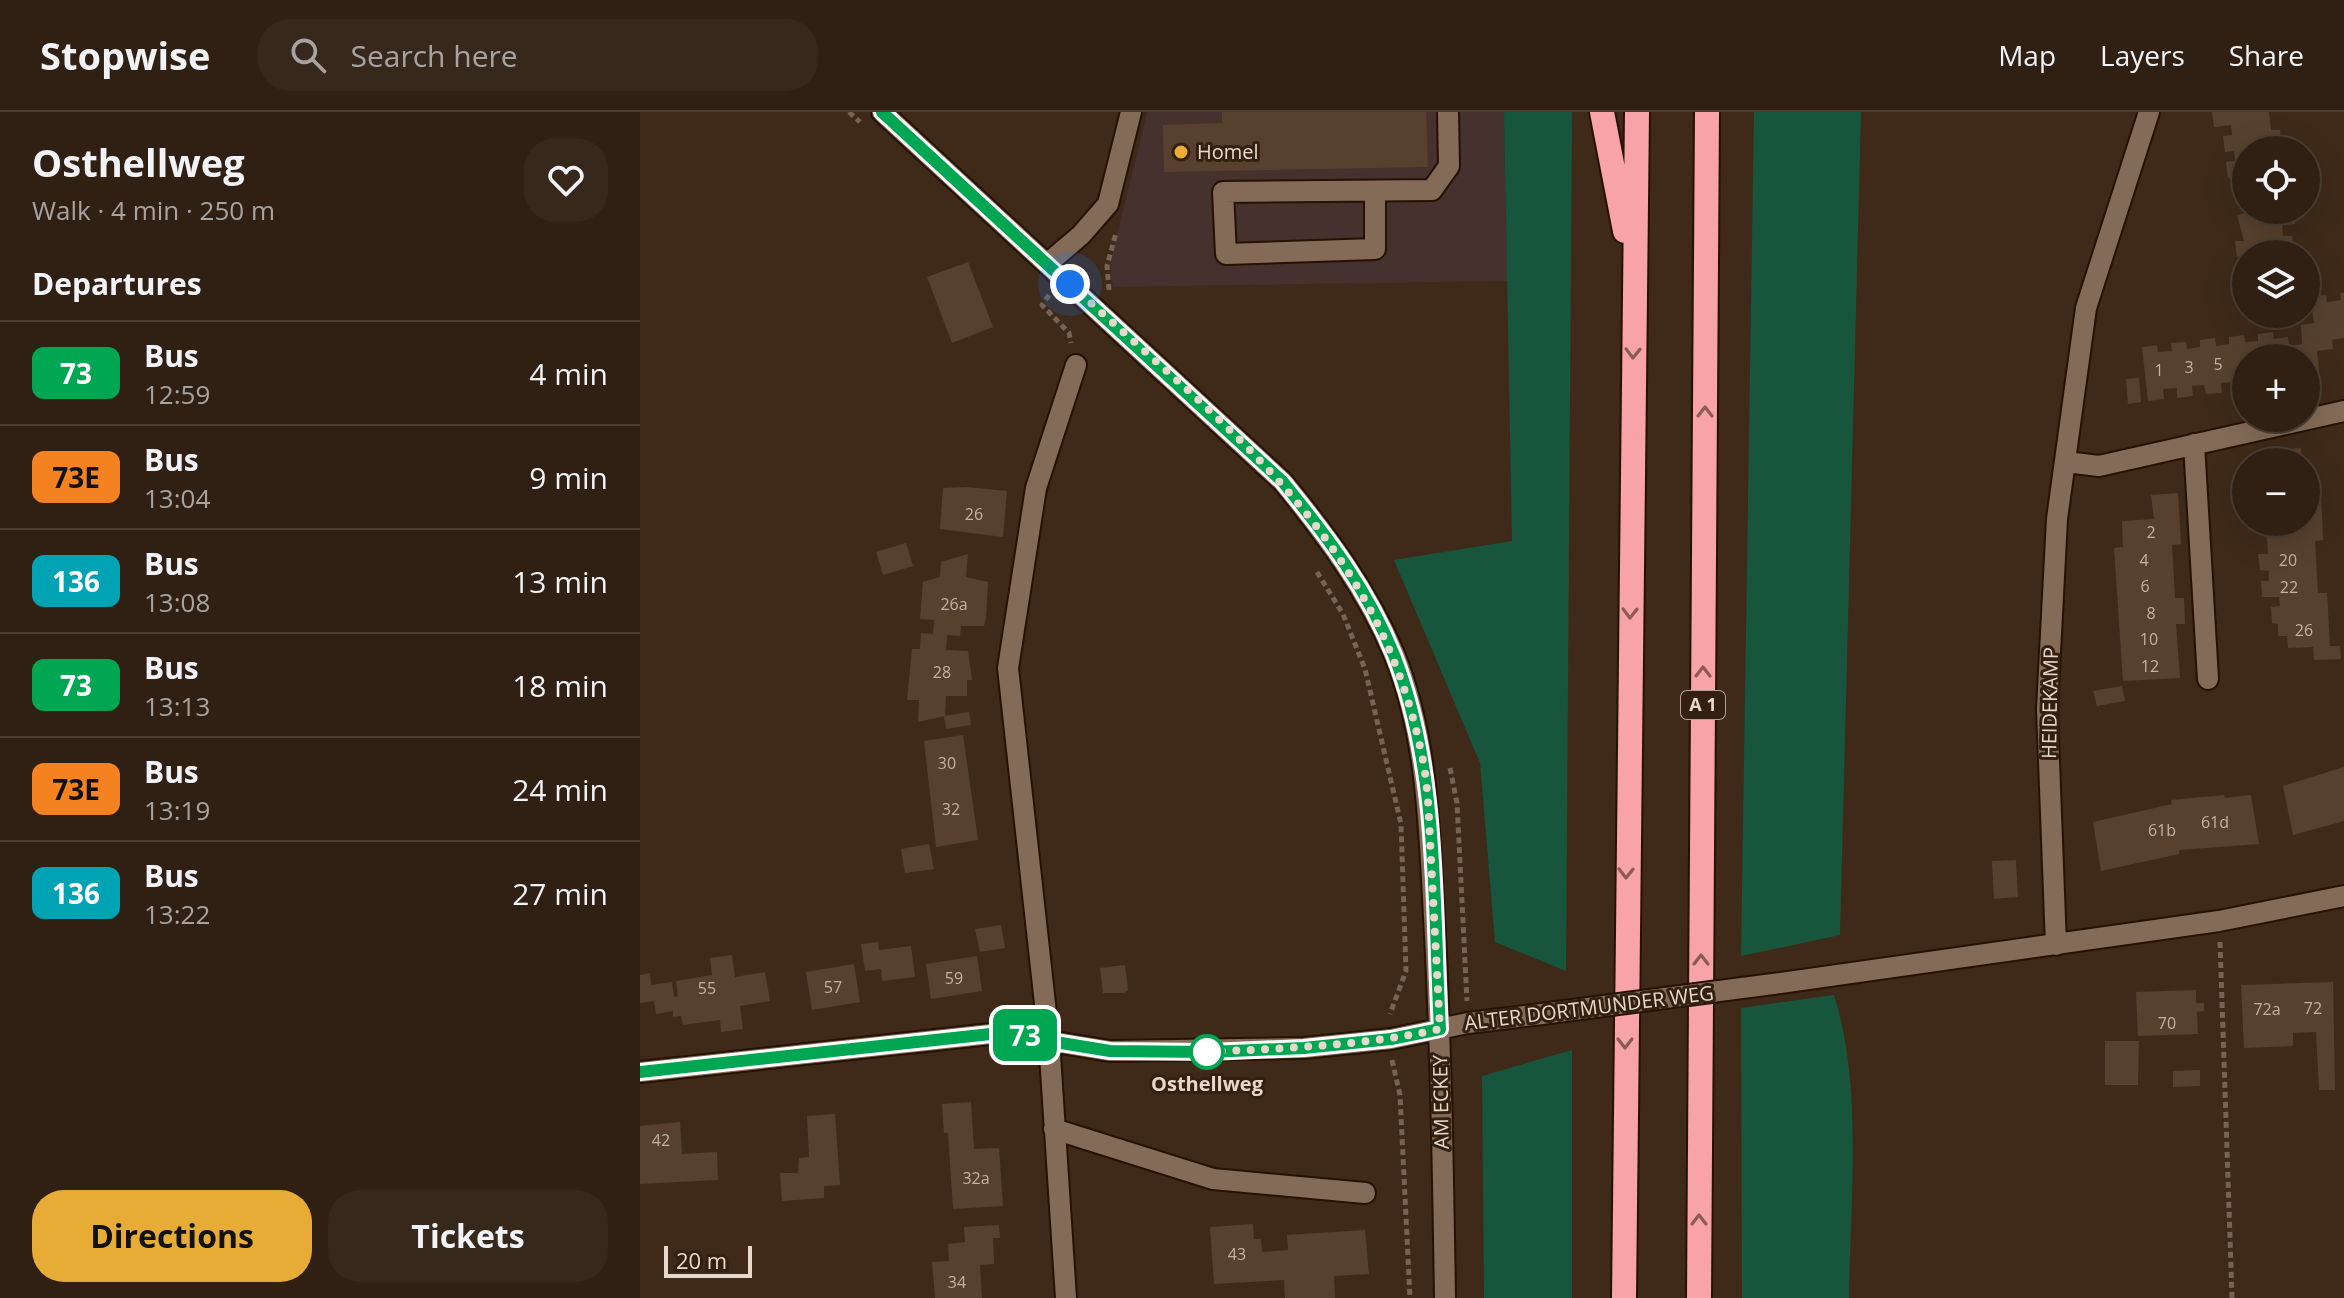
<!DOCTYPE html>
<meta charset="utf-8">
<style>
body{margin:0;font-family:"Open Sans",sans-serif;background:#37281c;color:#f1f3f6;height:100vh;display:flex;flex-direction:column;font-size:30px;white-space:nowrap}
*{box-sizing:border-box;margin:0}
p{font-size:26px;color:#a7a3a0}
.icon{flex:none;width:44px;height:44px;fill:none;stroke:currentColor;stroke-width:2;stroke-linecap:round;stroke-linejoin:round}
.map{position:relative;flex:1;overflow:hidden}
.sheet{display:flex;flex-direction:column;background:#2f2013;width:640px}
.sheet>*{flex:none}
.badge{padding:0 16px;border-radius:12px;font-size:28px;line-height:52px}
.tools{position:absolute;left:1592px;top:24px;display:grid;gap:16px}
.tools a{display:grid;place-items:center;width:88px;height:88px;border-radius:50%;background:#2f2013;box-shadow:0 8px 32px #0002,0 0 0 2px #4a3e33;font-size:40px}
.scale{position:absolute;left:24px;bottom:20px;width:88px;box-sizing:border-box;padding-left:8px;border:4px solid #e6d8cd;border-top:0;font-size:22px;line-height:28px;white-space:nowrap;color:#e6d8cd;-webkit-text-stroke:6px #34200f;paint-order:stroke}
.you{position:absolute;width:40px;height:40px;margin:-20px;border:6px solid #fff;border-radius:50%;background:#1a73e8;box-shadow:0 0 0 12px #1a73e833}
.map>.badge{position:absolute;translate:-50% -50%;box-shadow:0 0 0 4px #fff}
h2{padding:0 32px;font-size:30px;line-height:72px}
.round{display:grid;place-items:center;flex:none;width:84px;height:84px;border-radius:32px;background:#37281c}
.summary{display:flex;align-items:center;justify-content:space-between;height:136px;padding:0 32px}
h1{font-size:38px;font-weight:700;line-height:60px}
.action{display:flex;gap:16px;margin-top:auto;padding:16px 32px}
.action a{flex:1;height:92px;border-radius:32px;background:#e7ac36;color:#111;font-size:32px;font-weight:700;line-height:92px;text-align:center}
.action a+a{background:#37281c;color:#f1f3f6}
ul{padding:0;list-style:none}
li{display:flex;align-items:center;gap:24px;height:104px;padding:0 32px;border-top:2px solid #4a3e33}
li div{flex:1}
li b{display:block;font-size:30px}
li em{font-style:normal}
li .badge{min-width:88px;font-weight:700;text-align:center}
header{display:flex;align-items:center;gap:48px;box-sizing:border-box;height:112px;padding:0 40px;background:#2f2013;border-bottom:2px solid #4a3e33}
header strong{font-size:38px}
nav{display:flex;gap:44px;margin-inline-start:auto;font-size:28px}
.search{width:560px;height:72px;background:#37281c;display:flex;align-items:center;gap:20px;box-sizing:border-box;padding:0 28px;border-radius:32px;color:#a7a3a0;font-size:30px}
main{display:flex;flex:1;min-height:0}
.map>svg:first-child{display:block}
</style>
<header>
<strong>Stopwise</strong>
<div class="search"><svg class="icon" aria-label="search" viewBox="0 0 24 24"><circle cx="10" cy="10" r="6"/><path d="M15 15l6 6"/></svg>Search here</div>
<nav><a>Map</a><a>Layers</a><a>Share</a></nav>
</header>
<main>
<section class="sheet">
<div class="summary"><div><h1>Osthellweg</h1><p>Walk · 4 min · 250 m</p></div><a class="round"><svg class="icon" aria-label="heart" viewBox="0 0 24 24"><path d="M12 20l-8-8c-3-5 5-10 8-4 3-6 11-1 8 4z"/></svg></a></div>
<h2>Departures</h2>
<ul>
<li><span class="badge" style="background:#00a651;color:#fff">73</span><div><b>Bus</b><p>12:59</p></div><em>4 min</em></li>
<li><span class="badge" style="background:#f58220;color:#111">73E</span><div><b>Bus</b><p>13:04</p></div><em>9 min</em></li>
<li><span class="badge" style="background:#00a3b4;color:#fff">136</span><div><b>Bus</b><p>13:08</p></div><em>13 min</em></li>
<li><span class="badge" style="background:#00a651;color:#fff">73</span><div><b>Bus</b><p>13:13</p></div><em>18 min</em></li>
<li><span class="badge" style="background:#f58220;color:#111">73E</span><div><b>Bus</b><p>13:19</p></div><em>24 min</em></li>
<li><span class="badge" style="background:#00a3b4;color:#fff">136</span><div><b>Bus</b><p>13:22</p></div><em>27 min</em></li>
</ul>
<div class="action"><a>Directions</a><a>Tickets</a></div>
</section>
<div class="map">
<svg width="1704" height="1186" viewBox="0 0 1704 1186">
<rect width="100%" height="100%" fill="#3f2a19"/>
<path fill="#45312d" d="M507,0H864L867,169L473,175L470,153Z"/>
<path fill="#17563d" d="M864,0H932L926,859L855,830L840,651L754,448L872,429Z
M1114,0H1221L1200,823L1101,844Z
M1194,883C1223,973 1210,1091 1209,1186H1102L1101,896Z
M932,938V1186H844L842,964Z"/>
<path fill="#57402e" d="M582,0H786L788,55L524,60L523,13L582,11Z
M1572,0H1629L1631,18H1640L1642,34L1634,35V38H1606V91L1596,92L1593,76L1602,75L1601,65L1588,66L1586,50L1595,49L1594,39L1585,40L1583,24L1592,23L1591,13L1574,15Z
M1605,98H1654L1655,112L1642,113L1643,124H1652L1654,139L1597,145L1595,129H1604L1597,103L1606,101Z
M328,150L353,215L312,231L287,165Z
M1700,181H1704V226L1692,228L1693,237L1677,239L1679,260L1666,261V246H1606V278L1596,279L1593,270L1581,271L1582,281L1566,282L1564,273L1552,274L1553,284L1537,286V276L1523,277L1524,287L1508,289L1502,235L1517,233L1518,240L1532,239L1531,231L1546,230L1547,237L1560,235V228L1575,226L1576,234L1589,232V225L1604,223L1605,230L1618,229V222L1633,220L1634,227L1648,225L1649,234L1662,232L1661,213L1674,211L1670,184L1686,183L1687,190L1701,188Z
M1499,266L1501,290L1488,292L1486,267Z
M1661,336L1662,350H1635V338Z
M1671,359L1672,386L1681,385L1682,402L1683,428L1675,429L1678,481H1687L1690,534H1700L1701,547L1674,548L1673,535L1648,536L1647,524H1638V512L1632,511L1631,495L1640,494L1639,485H1622L1621,469H1629V459L1620,458L1618,442H1628L1626,415H1635V410H1666V360Z
M327,375L367,379L363,425L300,417L303,376Z
M1538,381L1541,432L1532,433L1535,486H1544L1545,512H1536L1540,566L1483,569L1474,436L1483,435L1482,409L1514,407L1511,383Z
M266,431L273,454L243,463L236,440Z
M328,442L326,465L348,470L346,506L344,514H321L320,524L307,523L306,538L328,539L332,568H327V584H306L305,604L278,610L279,588H267L272,537H280L281,521L293,522L294,508L280,507L283,470L300,465L301,450Z
M1482,574L1485,589L1457,594L1453,579Z
M329,600L331,613L306,617L304,604Z
M323,623L338,728L296,735L284,629Z
M1704,655V709L1653,723L1643,674Z
M1584,683L1585,686L1611,683L1619,732L1539,738V742L1461,759L1453,710L1532,692L1531,688Z
M289,732L294,757L265,761L261,737Z
M1376,748L1378,785L1354,787L1352,749Z
M361,813L365,836L340,840L335,817Z
M238,830L239,838L271,834L275,865L242,869L241,857L225,859L221,832Z
M92,843L95,865L125,860L130,889L100,894L103,917L81,920L80,908L43,913L41,904L33,905V899L16,902L14,889L0,891V863L10,861L11,873L32,870L34,885L38,884L36,869L72,863L70,846Z
M337,844L342,879L291,887L286,852Z
M214,852L220,890L172,898L166,860Z
M485,853L488,878L484,881H463L460,856Z
M1693,870L1695,978H1679L1676,920L1653,921V934L1604,936L1601,873Z
M1556,878V891H1564V899L1557,900L1558,922L1498,924L1496,880Z
M1465,929H1499L1498,973H1465Z
M1560,958V974L1533,975V959Z
M331,990L334,1037L359,1036L363,1094L313,1097L308,1021H304L302,992Z
M195,1002L200,1073L184,1074V1086L142,1089L140,1061H158L159,1046L169,1045L167,1004Z
M40,1010L42,1042L77,1040L78,1068L0,1072V1014Z
M613,1112L614,1127H621L622,1140L648,1138L647,1123L725,1118L729,1162L694,1164L695,1186H645L644,1168L574,1172L570,1115Z
M359,1113L360,1126H353L354,1152L340,1153L342,1186H295L292,1150L309,1149L308,1132L325,1130L324,1115Z"/>
<g fill="none" stroke-linecap="round" stroke-linejoin="round">
<defs>
<path id="minor" d="M242,0L643,370C687,424 727,478 754,542C788,626 789,716 794,804C801,932 803,1059 805,1186
M735,79V137L586,142L583,80L792,78L809,54L808,0
M407,152L441,123L468,92L491,0
M1554,332L1568,567
M1426,350L1459,354L1704,299
M1416,833L1407,597L1417,407L1446,196L1509,0
M1133,872L1579,809L1704,784
M0,960L360,921L470,939L664,936L751,927L828,911L902,902
M414,1017L573,1067L725,1081
M426,1186L409,928L368,556L396,376L436,253"/>
<path id="highway" d="M962,0L985,119
M984,1186L997,0
M1059,1186L1067,0"/>
</defs>
<use href="#minor" stroke="#251203" stroke-width="24"/>
<use href="#highway" stroke="#251203" stroke-width="28"/>
<path stroke="#766354" stroke-width="5" stroke-dasharray="6 4" stroke-linecap="butt" d="M209,0L220,10
M469,178L467,154L476,121
M409,183L402,193L429,221L431,231
M677,460L703,502L725,557L761,712L766,859L750,902
M810,656L817,691L827,889
M1580,830L1592,1186
M752,948L760,983L770,1186"/>
<use href="#minor" stroke="#846b58" stroke-width="20"/>
<use href="#highway" stroke="#f7a3a7" stroke-width="24"/>
<defs>
<path id="minor-bridge" d="M902,902L1133,872"/>
</defs>
<use href="#minor-bridge" stroke="#251203" stroke-width="24" stroke-linecap="butt"/>
<use href="#minor-bridge" stroke="#846b58" stroke-width="20"/>
</g>
<defs><path id="oneway-chevron" d="M-2-3.5L2.5 0L-2 3.5" fill="none" stroke-width="1.6" stroke-linecap="round" stroke-linejoin="round" transform="scale(2)"/></defs>
<g stroke="#8c5b53">
<use href="#oneway-chevron" transform="translate(993 241) rotate(91)"/>
<use href="#oneway-chevron" transform="translate(1065 300) rotate(-90)"/>
<use href="#oneway-chevron" transform="translate(990 501) rotate(91)"/>
<use href="#oneway-chevron" transform="translate(1063 560) rotate(-90)"/>
<use href="#oneway-chevron" transform="translate(986 761) rotate(91)"/>
<use href="#oneway-chevron" transform="translate(1061 848) rotate(-90)"/>
<use href="#oneway-chevron" transform="translate(985 931) rotate(90)"/>
<use href="#oneway-chevron" transform="translate(1059 1108) rotate(-90)"/>
</g>
<g fill="none" stroke-linecap="round" stroke-linejoin="round">
<defs>
<path id="line" d="M0,960L360,921L470,939L569,940L664,936L751,927L800,917C793,794 800,660 754,543C728,478 687,424 643,370L242,0"/>
</defs>
<use href="#line" stroke="#fff" stroke-width="18"/>
<use href="#line" stroke="#00a651" stroke-width="12"/>
<path stroke="#e6d8cd" stroke-width="8" stroke-dasharray="0 14.4" d="M430,172C585,314 738,425 782,644C789,677 789,713 791,747C794,803 797,860 800,917C723,934 646,936 567,940"/>
</g>
<circle fill="#e7ac36" stroke="#34200f" stroke-width="3" cx="541" cy="40" r="8"/>
<circle fill="#fff" stroke="#00a651" stroke-width="4" cx="567" cy="940" r="16"/>
<g text-anchor="middle" stroke-width="6" stroke-linejoin="round" paint-order="stroke">
<g font-size="16" fill="#c2b2a5">
<text x="1578" y="258">5</text>
<text x="1549" y="261">3</text>
<text x="1519" y="264">1</text>
<text x="334" y="408">26</text>
<text x="1511" y="426">2</text>
<text x="1504" y="454">4</text>
<text x="1648" y="454">20</text>
<text x="1505" y="480">6</text>
<text x="1649" y="481">22</text>
<text x="314" y="498">26a</text>
<text x="1511" y="507">8</text>
<text x="1664" y="524">26</text>
<text x="1509" y="533">10</text>
<text x="1510" y="560">12</text>
<text x="302" y="566">28</text>
<text x="307" y="657">30</text>
<text x="311" y="703">32</text>
<text x="1575" y="716">61d</text>
<text x="1522" y="724">61b</text>
<text x="314" y="872">59</text>
<text x="193" y="881">57</text>
<text x="67" y="882">55</text>
<text x="1673" y="902">72</text>
<text x="1627" y="903">72a</text>
<text x="1527" y="917">70</text>
<text x="21" y="1034">42</text>
<text x="336" y="1072">32a</text>
<text x="597" y="1148">43</text>
<text x="317" y="1176">34</text>
</g>
<rect fill="#34200f" stroke="#b1a194" stroke-width="2" x="1041" y="579" width="44" height="28" rx="6"/>
<g font-size="18" font-weight="bold" fill="#e6d8cd">
<text x="1063" y="599">A 1</text>
</g>
<g font-size="20" fill="#e6d8cd" stroke="#34200f" text-anchor="start">
<text x="557" y="47">Homel</text>
</g>
<g font-size="20" fill="#e6d8cd" stroke="#34200f">
<text transform="translate(1410 591) rotate(-89)" y="7">HEIDEKAMP</text>
<text transform="translate(949 896) rotate(-7)" y="7">ALTER DORTMUNDER WEG</text>
<text transform="translate(801 990) rotate(-91)" y="7">AM ECKEY</text>
</g>
<g font-size="20" font-weight="bold" fill="#e6d8cd" stroke="#34200f">
<text x="567" y="979">Osthellweg</text>
</g>
</g>
</svg>
<div class="tools">
<a><svg class="icon" aria-label="locate" viewBox="0 0 24 24"><circle cx="12" cy="12" r="6"/><path d="M12 2v4M12 18v4M2 12h4M18 12h4"/></svg></a>
<a><svg class="icon" aria-label="layers" viewBox="0 0 24 24"><path d="M12 4l9 5-9 5-9-5zM3 14l9 5 9-5"/></svg></a>
<a>+</a>
<a>−</a>
</div>
<div class="scale">20 m</div>
<div class="you" style="left:430px;top:172px"></div>
<b class="badge" style="left:385px;top:923px;background:#00a651;color:#fff">73</b>
</div>
</main>
